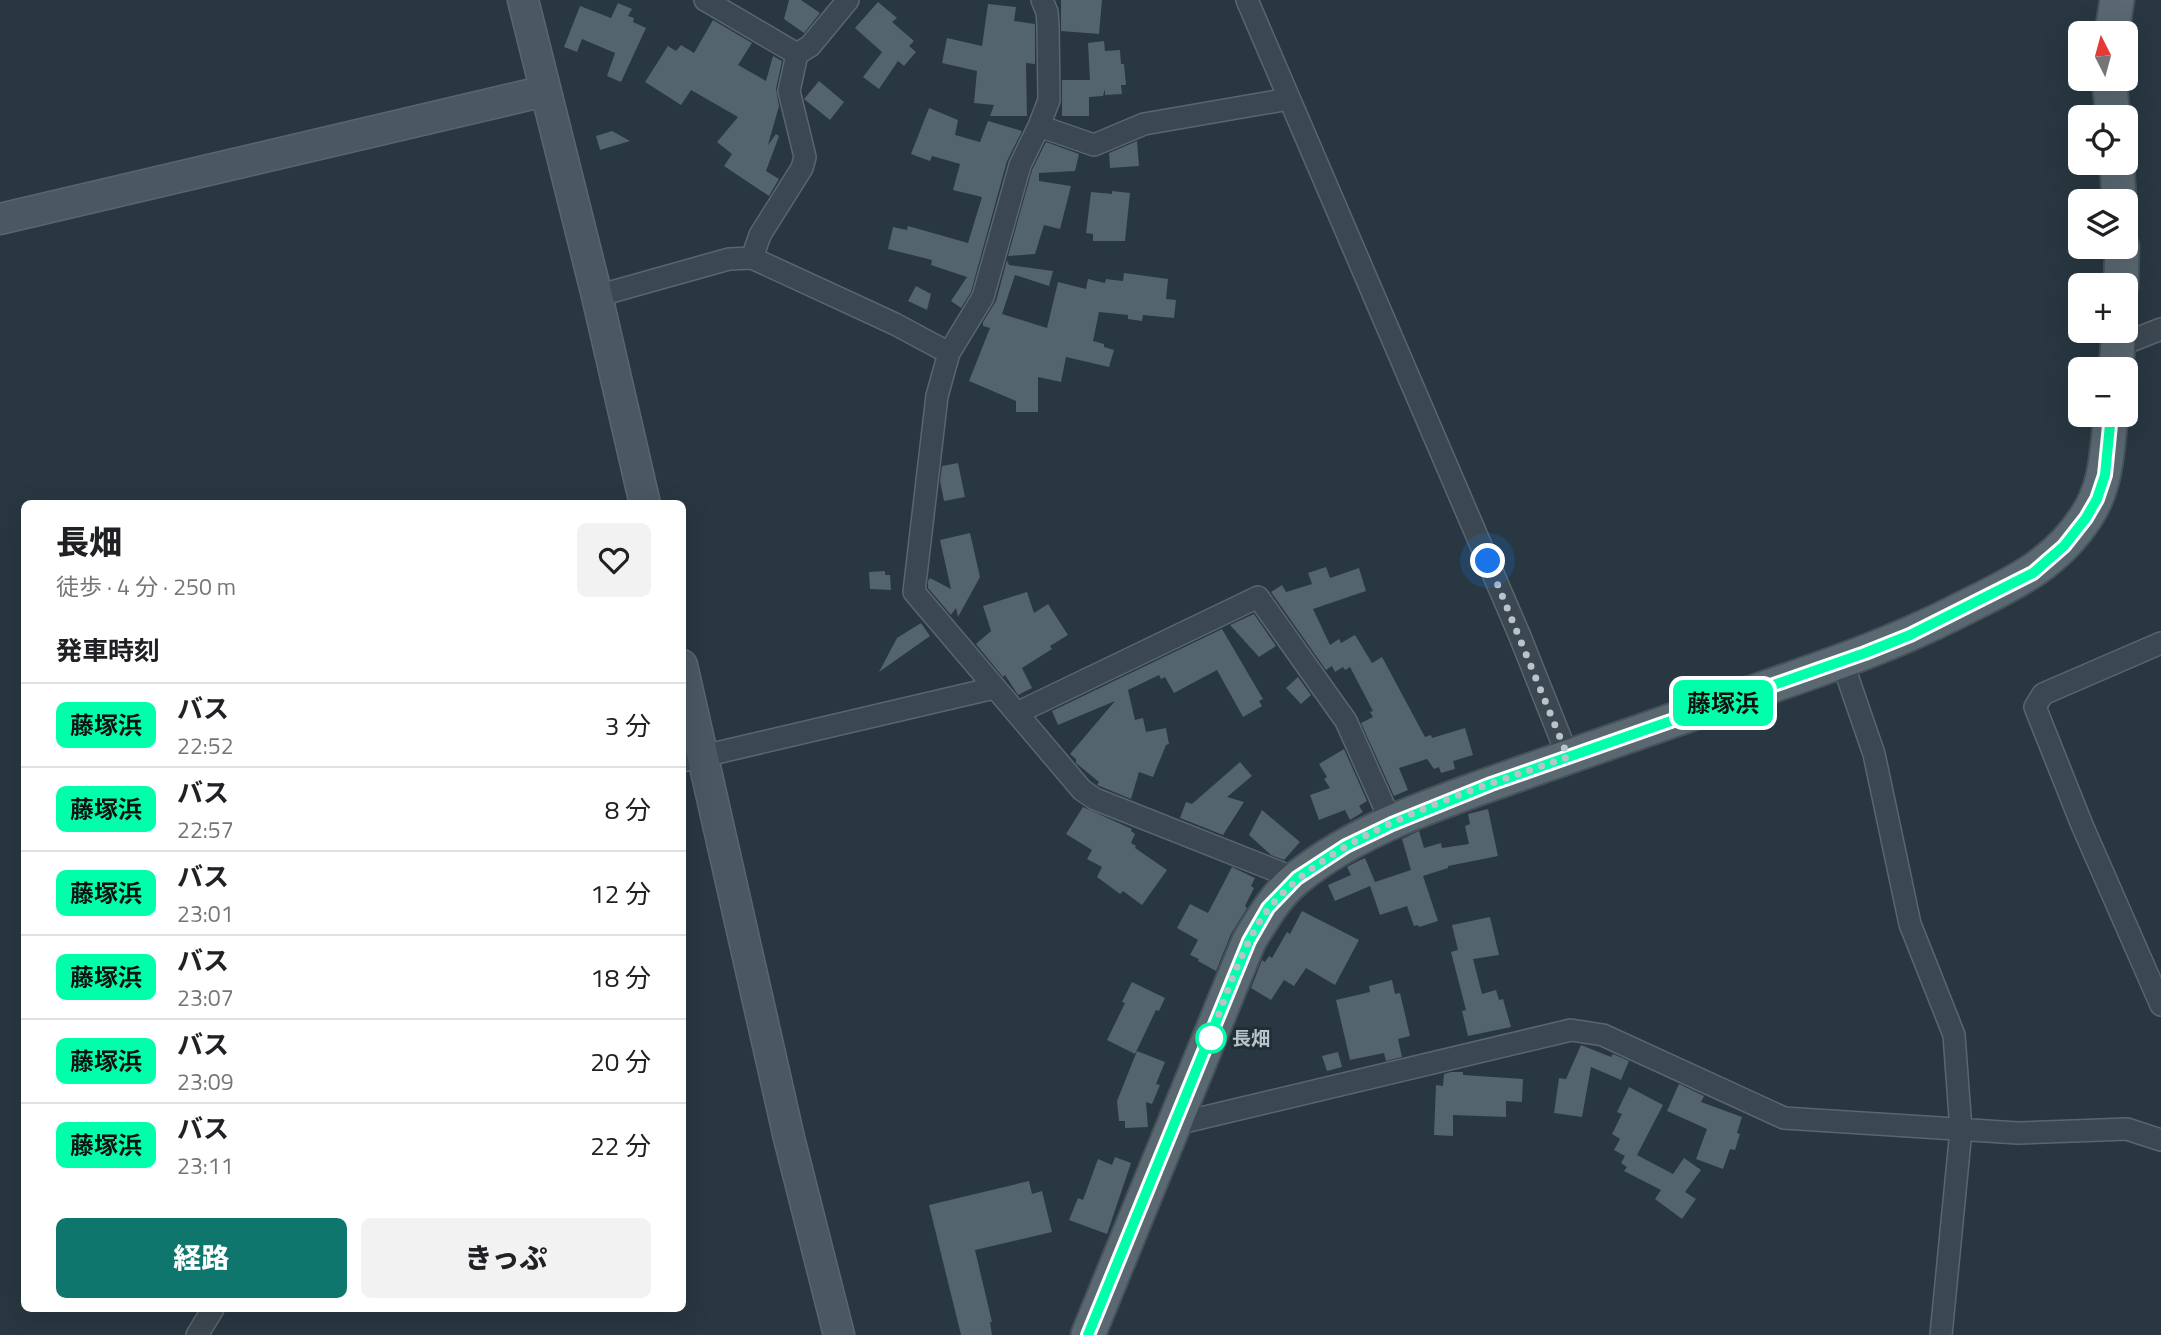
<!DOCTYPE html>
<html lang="ja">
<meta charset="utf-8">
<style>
body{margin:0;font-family:"Titillium Web","Noto Sans JP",sans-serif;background:#f2f2f2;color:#202124;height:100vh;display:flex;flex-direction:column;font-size:26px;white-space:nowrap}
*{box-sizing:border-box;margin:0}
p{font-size:23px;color:#757577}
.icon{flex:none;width:38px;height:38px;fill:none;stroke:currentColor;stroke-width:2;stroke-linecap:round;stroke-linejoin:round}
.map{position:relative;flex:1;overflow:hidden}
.details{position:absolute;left:21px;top:500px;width:665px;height:812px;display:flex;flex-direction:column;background:#fff;border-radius:10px;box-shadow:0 7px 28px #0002}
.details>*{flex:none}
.badge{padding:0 14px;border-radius:10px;font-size:24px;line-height:46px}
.needle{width:46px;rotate:354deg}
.controls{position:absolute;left:2068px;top:21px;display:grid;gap:14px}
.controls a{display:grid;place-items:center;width:70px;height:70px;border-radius:10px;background:#fff;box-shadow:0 7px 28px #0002;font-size:35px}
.you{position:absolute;width:35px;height:35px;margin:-18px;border:5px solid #fff;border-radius:50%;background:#1a73e8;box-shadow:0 0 0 10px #1a73e833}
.map>.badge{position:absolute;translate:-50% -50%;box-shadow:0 0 0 4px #fff}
h2{padding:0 35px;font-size:26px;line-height:63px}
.round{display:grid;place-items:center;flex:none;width:74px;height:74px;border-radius:10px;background:#f2f2f2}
.head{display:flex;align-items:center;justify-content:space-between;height:119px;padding:0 35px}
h1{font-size:33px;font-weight:800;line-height:52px}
.primary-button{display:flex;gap:14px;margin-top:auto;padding:14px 35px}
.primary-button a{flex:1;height:80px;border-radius:10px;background:#0f766e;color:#fff;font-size:28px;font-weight:800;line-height:80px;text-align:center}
.primary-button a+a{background:#f2f2f2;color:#202124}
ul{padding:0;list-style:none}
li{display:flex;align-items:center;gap:21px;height:84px;padding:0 35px;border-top:2px solid #e0e0e0}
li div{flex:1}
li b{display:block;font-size:26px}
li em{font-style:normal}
li .badge{min-width:77px;font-weight:700;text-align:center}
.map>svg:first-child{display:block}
</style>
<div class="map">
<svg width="2161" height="1335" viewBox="0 0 2161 1335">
<rect width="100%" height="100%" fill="#283741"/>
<path fill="#53646e" d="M789,0H801L820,13L804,33L784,19Z
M1061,0H1102L1099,34L1061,31Z
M878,2L897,18L892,22L914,41L909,46L916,52L904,66L898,61L879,89L863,77L882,52L855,28Z
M618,3L632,9L628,16L634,18L633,22L646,28L621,82L607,76L615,53L582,39L577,52L564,47L580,6L611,18Z
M988,4L1016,7L1014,21L1035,24V64L1026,63L1027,116H990L994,105L974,103L977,71L942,63L947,38L982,46Z
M713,20L752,43L738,65L766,81L773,56L782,61L776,89L779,106L768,145L776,134L779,136L766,171L779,179L769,196L724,166L732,154L717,142L738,117L691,90L681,105L645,82L668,46L676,51L681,45L694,53Z
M1104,41L1105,51L1120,50L1121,64H1124L1126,85H1121L1122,94L1105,95V89L1103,96L1089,97V116H1062V80H1090L1088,43Z
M819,81L844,102L830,120L804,99Z
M929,108L958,120L955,135L980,142L988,121L1022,131L1007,161L971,292L961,308L951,301L967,277L931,265L932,260L888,249L893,227L907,230L908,226L968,243L982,197L953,190L960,164L932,156L930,161L911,154Z
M612,131L630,141L600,150L596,136Z
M1137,141L1139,166L1110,168L1109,153Z
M1046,142L1079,154L1075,171L1039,173V181L1071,186L1060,229L1044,225L1035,254L1008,256L1032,170Z
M1112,191L1130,193L1125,241H1093V234L1086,233L1091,192L1112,194Z
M1007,260L1009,265L1053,271L1049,286L1015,275L1002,314L1047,328L1058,282L1086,289L1088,279L1105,283L1106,279L1123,281L1124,273L1168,279L1166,299L1176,300L1174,318L1143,315L1142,321L1128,319V315L1099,312L1093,341L1104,344V347L1114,350L1109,367L1066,357L1061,382L1038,377V412H1016V401L969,381L990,328L983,326V322L996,301Z
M916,286L931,294L927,310L908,301Z
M958,463L965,497L944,501L940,481L942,466Z
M970,533L980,577L958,617L956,608L951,615L928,588V581L930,578L951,589L940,540Z
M1326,567L1330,578L1359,568L1366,591L1313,609L1330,645L1339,639L1341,643L1355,635L1372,663L1382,657L1425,737L1431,735L1432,738L1465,728L1473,755L1453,761L1455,769L1441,773L1439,767L1434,769L1427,759L1399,768L1408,790L1394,796L1361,723L1373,717L1370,712L1373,711L1350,667L1345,670L1343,667L1335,672L1332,666L1326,670L1271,592L1282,585L1286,592L1312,584L1308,573Z
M885,571V575H890L891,590L870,589L869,572Z
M1027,592L1034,613L1048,604L1068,635L1050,646L1052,649L1022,668L1032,688L1018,695L1005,675L1003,677L976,644L991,631L983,606Z
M1254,614L1276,646L1259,657L1230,625Z
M921,623L930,636L879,672L897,638Z
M1222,629L1263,699L1259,701L1262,706L1243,717L1217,670L1174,693L1165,677L1161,679L1159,675L1128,690L1135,720L1143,718L1146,732L1166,728L1169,744L1166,745L1153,777L1139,772L1131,799L1097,785L1099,782L1076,763V759L1070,754L1115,701L1058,725L1052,711Z
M1298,677L1311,695L1301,704L1286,688Z
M1344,749L1367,801L1359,806L1363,812L1350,820L1345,810L1319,820L1310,795L1330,788L1324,779L1327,777L1319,764Z
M1240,762L1252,776L1227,797L1244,802L1223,835L1180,818L1186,802L1192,804Z
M1083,807L1132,829L1131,831L1135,834L1131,843L1136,846L1135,848L1167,870L1142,905L1123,891L1120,894L1097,877L1102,867L1087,859L1092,850L1066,834Z
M1488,809L1498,856L1448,866V868L1423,876L1438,921L1419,927L1418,925L1414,926L1407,906L1380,915L1370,886L1335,901L1328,885L1351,875L1347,867L1356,862L1365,858L1375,882L1411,870L1402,839L1419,831L1424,848L1441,843L1442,848L1469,844L1465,826L1470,824L1468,814Z
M1262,810L1300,842L1284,860L1271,855L1249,835Z
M1232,867L1255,878L1251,886L1254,888L1245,906L1247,908L1231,934L1216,971L1198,961L1199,959L1190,955L1198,940L1177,928L1190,904L1208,913Z
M1302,911L1359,940L1335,985L1306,968L1294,986L1284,980L1271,1000L1251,988L1262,960L1265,962L1269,956L1272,958L1287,932L1290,934Z
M1490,917L1499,955L1473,959L1482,994L1496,990L1499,1000L1503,999L1511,1027L1468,1036L1462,1011L1466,1010L1451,952L1458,950L1452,925Z
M1392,980L1395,994L1400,993L1410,1036L1398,1039L1402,1057L1386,1061L1384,1053L1350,1060L1336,1000L1370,992L1369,986Z
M1132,982L1165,998L1159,1011L1156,1010L1135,1054L1107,1040L1125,1003L1122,1002Z
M1581,1045L1611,1057L1613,1054L1629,1061L1621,1080L1591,1067L1582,1117L1554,1113L1559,1078L1566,1079Z
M1137,1051L1165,1062L1156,1084L1160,1085L1152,1104L1146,1102L1148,1127L1125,1128V1121H1119L1117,1101Z
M1338,1052L1342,1067L1327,1071L1322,1056Z
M1451,1072H1463V1075L1523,1079L1522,1102L1506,1101V1117L1453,1115V1136L1434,1135L1436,1085L1443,1086L1444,1074Z
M1679,1084L1704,1096L1701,1102L1742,1117L1737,1133L1740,1134L1735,1150L1730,1149L1723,1169L1696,1159L1707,1129L1667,1111Z
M1629,1087L1663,1105L1637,1155L1673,1174L1684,1158L1701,1170L1685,1192L1696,1199L1682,1219L1655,1199L1661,1190L1624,1171L1627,1167L1621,1163L1625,1156L1614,1150L1620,1139L1612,1134L1622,1114L1617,1112Z
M1115,1157L1131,1163L1107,1234L1069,1220L1078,1198L1083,1200L1098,1159L1112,1165Z
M1029,1181L1032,1194L1042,1191L1052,1232L975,1250L992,1322H990L992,1335H961L929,1205Z"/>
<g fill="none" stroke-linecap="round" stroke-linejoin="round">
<defs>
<path id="street" d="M705,0L797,54
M1042,0L1047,12L1048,25L1049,100L1039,126L1020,165L983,297L949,353L937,396L914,592L1082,790L1095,799L1297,879
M1247,0L1519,634L1568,757
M1039,126L1094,145L1144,124L1289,99
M752,258L760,235L802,168L805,157L789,91L797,54L810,46L848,0
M597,296L729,259L752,258L895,324L949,353
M2118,346L2161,329
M2161,643L2043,694L2035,707L2082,825L2161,1005
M1842,661L1874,754L1910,924L1954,1035L1961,1130L1941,1335
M1017,713L1258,597L1346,721L1392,824
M682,761L994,688
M1176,1124L1571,1030L1603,1035L1784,1118L2018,1133L2127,1129L2161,1140
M197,1335L213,1309"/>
<path id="secondary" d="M523,0L597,296L645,504
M0,219L545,91
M682,665L789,1138L839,1335"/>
<path id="primary" d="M2112,33L2117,0
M2109,79L2113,117
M2117,163L2119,201
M2121,285L2122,247
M2116,369L2119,331
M1088,1335L1249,941C1263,918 1276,895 1297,878C1360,827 1444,801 1519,774C1596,747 1674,720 1751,693C1820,669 1889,646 1954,613C2007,586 2053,568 2086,517C2107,486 2107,450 2111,415"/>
</defs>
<use href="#street" stroke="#5a666e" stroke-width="24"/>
<use href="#secondary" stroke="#5a666e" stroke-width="33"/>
<use href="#primary" stroke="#46525a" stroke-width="37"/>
<use href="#street" stroke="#3c4851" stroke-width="21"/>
<use href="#secondary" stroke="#4a5864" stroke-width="30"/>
<use href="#primary" stroke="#5a6871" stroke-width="33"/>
</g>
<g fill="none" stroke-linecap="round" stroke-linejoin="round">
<defs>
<path id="line" d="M1088,1335L1249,941L1268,908L1297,878L1346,846L1392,824L1491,784L1865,653L1910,635L2033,573L2064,546L2086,518L2097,499L2105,475L2111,415"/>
</defs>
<use href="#line" stroke="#fff" stroke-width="16"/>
<use href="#line" stroke="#0fa" stroke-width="10"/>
<path stroke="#b9c3cb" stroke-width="7" stroke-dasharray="0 12.6" d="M1211,1038C1222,1003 1247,934 1270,907C1333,831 1476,789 1568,757L1488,561"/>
</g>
<circle fill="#fff" stroke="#0fa" stroke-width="3.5" cx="1211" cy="1038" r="14"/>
<g text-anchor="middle" stroke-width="6" stroke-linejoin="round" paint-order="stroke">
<g font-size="19" font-weight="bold" fill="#b9c3cb" stroke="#212e36" text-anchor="start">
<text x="1232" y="1045">長畑</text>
</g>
</g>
</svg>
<div class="controls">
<a><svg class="needle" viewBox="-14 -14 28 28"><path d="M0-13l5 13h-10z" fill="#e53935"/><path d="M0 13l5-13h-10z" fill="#757577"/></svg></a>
<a><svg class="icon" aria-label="locate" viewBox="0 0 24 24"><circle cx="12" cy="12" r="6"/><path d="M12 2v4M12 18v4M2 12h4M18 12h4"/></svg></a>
<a><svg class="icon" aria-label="layers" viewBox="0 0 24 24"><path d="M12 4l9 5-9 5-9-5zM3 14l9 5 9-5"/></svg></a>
<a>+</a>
<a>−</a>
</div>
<div class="you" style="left:1488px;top:561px"></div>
<b class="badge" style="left:1723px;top:703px;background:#0fa;color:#111">藤塚浜</b>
<section class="details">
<div class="head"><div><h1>長畑</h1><p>徒歩 · 4 分 · 250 m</p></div><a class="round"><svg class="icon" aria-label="heart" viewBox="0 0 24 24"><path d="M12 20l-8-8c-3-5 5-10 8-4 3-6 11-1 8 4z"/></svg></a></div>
<h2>発車時刻</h2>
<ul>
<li><span class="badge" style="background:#0fa;color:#111">藤塚浜</span><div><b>バス</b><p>22:52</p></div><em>3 分</em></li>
<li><span class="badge" style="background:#0fa;color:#111">藤塚浜</span><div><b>バス</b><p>22:57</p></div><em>8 分</em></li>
<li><span class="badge" style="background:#0fa;color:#111">藤塚浜</span><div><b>バス</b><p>23:01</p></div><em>12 分</em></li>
<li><span class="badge" style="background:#0fa;color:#111">藤塚浜</span><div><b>バス</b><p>23:07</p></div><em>18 分</em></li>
<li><span class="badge" style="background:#0fa;color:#111">藤塚浜</span><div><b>バス</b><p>23:09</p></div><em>20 分</em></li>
<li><span class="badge" style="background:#0fa;color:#111">藤塚浜</span><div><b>バス</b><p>23:11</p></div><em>22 分</em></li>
</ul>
<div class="primary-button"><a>経路</a><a>きっぷ</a></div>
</section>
</div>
